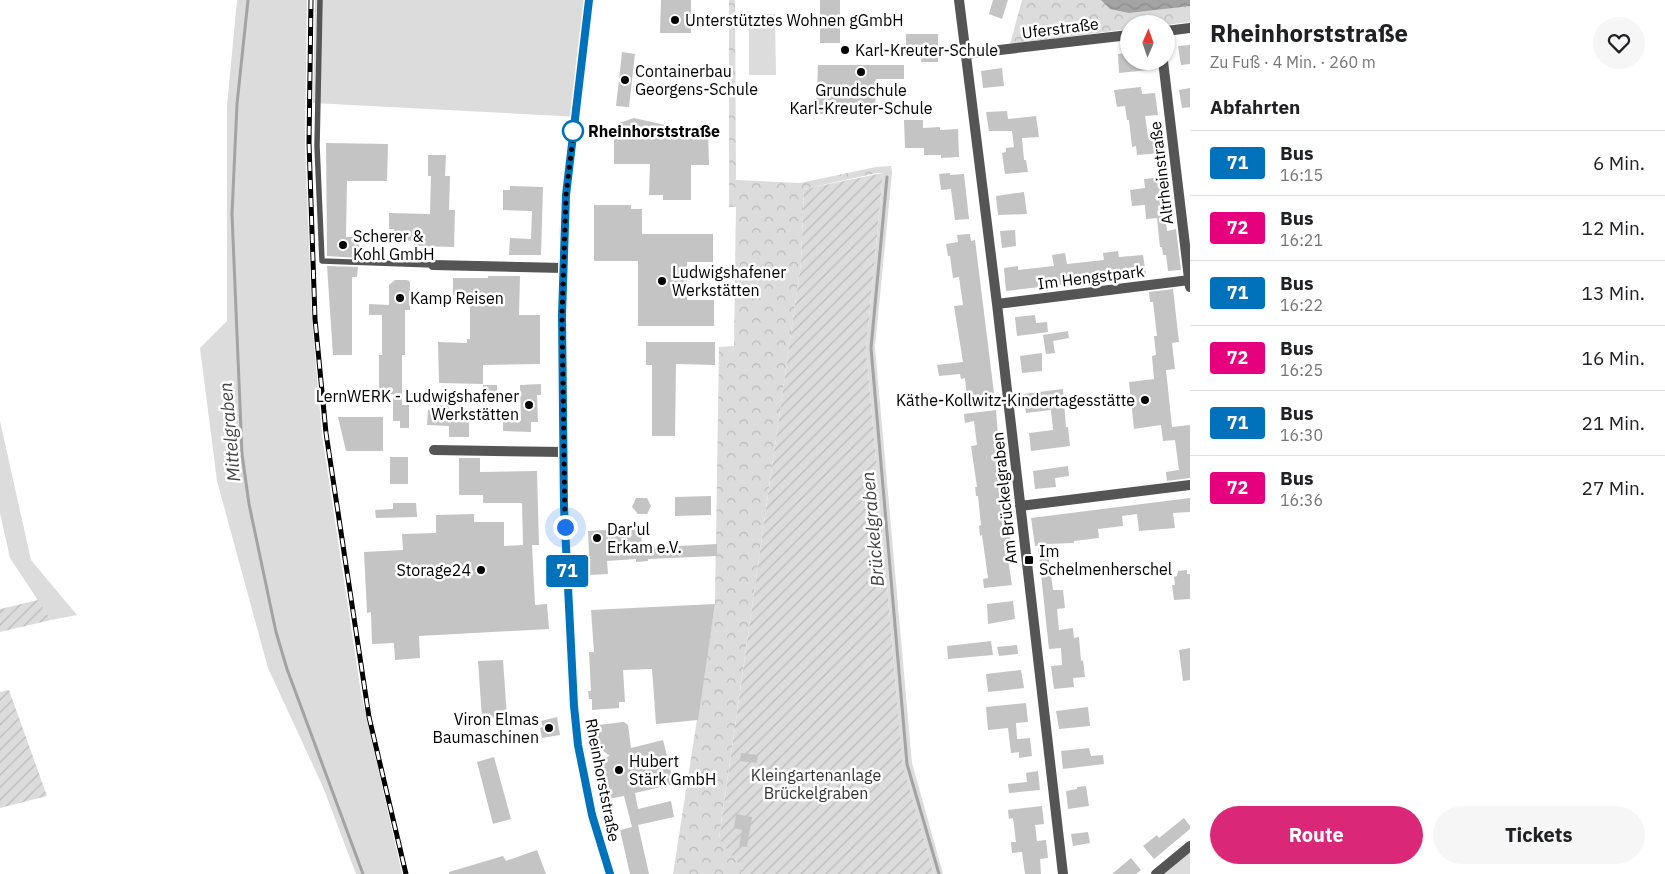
<!DOCTYPE html>
<html lang="de">
<meta charset="utf-8">
<style>
body{margin:0;font-family:"IBM Plex Sans",sans-serif;background:#f6f6f6;color:#202124;height:100vh;display:flex;flex-direction:column;font-size:19px;white-space:nowrap}
*{box-sizing:border-box;margin:0}
p{font-size:16px;color:#757577}
.icon{flex:none;width:28px;height:28px;fill:none;stroke:currentColor;stroke-width:2;stroke-linecap:round;stroke-linejoin:round}
.map{position:relative;flex:1;overflow:hidden}
.details{display:flex;flex-direction:column;background:#fff;width:475px}
.details>*{flex:none}
.badge{padding:0 10px;border-radius:4px;font-size:18px;line-height:32px}
.needle{width:32px;rotate:2deg}
.controls{position:absolute;left:1120px;top:15px;display:grid;gap:10px}
.controls a{display:grid;place-items:center;width:55px;height:55px;border-radius:50%;background:#fff;box-shadow:0 1px 4px #0004;font-size:25px}
.you{position:absolute;width:25px;height:25px;margin:-12px;border:4px solid #fff;border-radius:50%;background:#1a73e8;box-shadow:0 0 0 8px #1a73e833}
.map>.badge{position:absolute;translate:-50% -50%;box-shadow:0 0 0 2px #fff}
h2{padding:0 20px;font-size:19px;line-height:45px}
.round{display:grid;place-items:center;flex:none;width:52px;height:52px;border-radius:26px;background:#f6f6f6}
.overview{display:flex;align-items:center;justify-content:space-between;height:85px;padding:0 20px}
h1{font-size:24px;font-weight:700;line-height:38px}
.cta{display:flex;gap:10px;margin-top:auto;padding:10px 20px}
.cta a{flex:1;height:58px;border-radius:30px;background:#db2777;color:#fff;font-size:20px;font-weight:700;line-height:58px;text-align:center}
.cta a+a{background:#f6f6f6;color:#202124}
ul{padding:0;list-style:none}
li{display:flex;align-items:center;gap:15px;height:65px;padding:0 20px;border-top:1px solid #e0e0e0}
li div{flex:1}
li b{display:block;font-size:19px}
li em{font-style:normal}
li .badge{min-width:55px;font-weight:700;text-align:center}
main{display:flex;flex:1;min-height:0}
.map>svg:first-child{display:block}
</style>
<main>
<div class="map">
<svg width="1190" height="874" viewBox="0 0 1190 874">
<defs>
<pattern id="park-crowns" width="20" height="18" patternUnits="userSpaceOnUse" patternTransform="scale(1.25)"><rect width="20" height="18" fill="#dcdcdc"/><path d="M2 6a3 3 0 1 1 6 0M12 15a3 3 0 1 1 6 0" fill="none" stroke="#bbb"/></pattern>
<pattern id="garden-furrows" width="10" height="10" patternUnits="userSpaceOnUse" patternTransform="scale(1.25)"><rect width="10" height="10" fill="#dcdcdc"/><path d="M-1 1l2-2M0 10L10 0M9 11l2-2" fill="none" stroke="#bbb"/></pattern>
<pattern id="water-waves" width="16" height="10" patternUnits="userSpaceOnUse" patternTransform="scale(1.25)"><rect width="16" height="10" fill="#a3a3a3"/><path d="M0 5q4-4 8 0t8 0" fill="none" stroke="#8b8b8b"/></pattern>
</defs>
<rect width="100%" height="100%" fill="#fff"/>
<path fill="#dcdcdc" d="M237,0H307L305,144L312,319L322,435L361,693L402,874H356L323,787L268,668L217,481L200,348L227,321V106Z
M315,0H594L580,117L313,103Z
M749,14H775L776,75H749Z
M883,173H892L875,347L912,763L943,874H934L903,766L866,349Z
M0,421L31,560L77,615L51,620L10,558L0,513Z
M1190,850V874H1162Z"/>
<path fill="url(#park-crowns)" d="M729,0H735L736,180L800,183L876,167L891,166L892,173H877L804,189L801,263L719,838L747,874H673L715,604L719,347L734,346L736,207H729Z
M1022,0H1190V22L1166,25L1129,24V29L1010,44Z"/>
<path fill="url(#garden-furrows)" d="M883,173L866,349L903,766L934,874H747L719,839L801,263L804,189Z
M38,600L51,620L0,632V609Z
M9,690L47,796L0,808V692Z"/>
<path fill="url(#water-waves)" d="M1101,0H1190V6L1129,13L1110,9Z"/>
<g fill="none" stroke-linecap="round" stroke-linejoin="round">
<path stroke="#a3a3a3" stroke-width="3" d="M248,0L237,104L232,214L242,454L249,504L276,632L287,669L363,874
M887,177L871,348L907,764L939,874"/>
</g>
<path fill="#c4c4c4" d="M661,0H691V33H660Z
M820,0H840V43H820Z
M993,0H1008L1002,19L989,14Z
M906,34H938V62H921L922,49H906Z
M1190,45V64L1181,65L1178,46Z
M622,52L635,54L629,107L616,106Z
M1129,53V61H1147L1148,70L1119,73L1118,54Z
M818,65H904V79H876L875,115L816,114Z
M1002,68L1004,86L983,88L981,71Z
M1141,87L1142,94L1155,93L1158,115L1145,116L1148,136L1160,134L1162,153L1137,155L1136,146L1132,147L1129,120H1127L1125,106L1117,107L1114,90Z
M1190,88V107L1182,108L1179,90Z
M1007,111L1008,119L1036,116L1039,137L1022,138L1024,160H1026L1028,172L1005,174L1002,153L1006,152V148L1014,147L1012,131H989L986,112Z
M634,118L665,125V130H708L709,165H691V200H663V195H649L650,164H614V130H616V124Z
M904,120H923V128L940,127V130L958,129L959,157L941,158V155H924V148H905Z
M326,143L388,144L387,181H347L346,237H360L358,258L327,256Z
M428,155H446L445,176H450L449,210H455L454,247L414,246V241L394,240V229H389V213L430,214L431,176H428Z
M950,173V175L964,174L969,219L955,220L951,189L941,190L939,174Z
M1165,177L1168,202H1164L1167,231L1176,229L1181,270L1168,271L1166,255H1163L1162,247H1160L1157,218L1146,219L1145,205L1132,206L1130,190L1145,188L1144,179Z
M510,186L543,187L541,255H509L510,238L531,239L532,211L503,210V190H510Z
M1024,192L1027,214L998,215L996,196Z
M594,205H631V209H642V234H713V262H687V300H714V326H638V261H594Z
M1015,230L1016,246L1002,248L1000,231Z
M970,234L971,241L975,240L994,393L967,397L965,378L961,379L960,374L939,376L937,365L963,362L954,306L963,305L959,277L953,278L950,256H948L946,244L958,242L957,235Z
M1118,251L1119,257L1143,255L1146,275L1006,291L1004,268L1018,266V270L1054,266L1052,255L1065,253L1067,264L1104,260L1103,253Z
M327,266L358,267L357,277H352V355H333Z
M488,276H520L519,315H540V364L483,365V384L439,383L438,342L467,343V339H470V295H453V278H488Z
M395,280H407L410,282V310H405V355H402V405H409V428H400V421H393V394H379V355H382V315H369V304L389,305V285Z
M1173,289L1179,342L1172,343L1175,369L1166,370L1172,427L1190,425V478L1167,481L1166,472L1179,470L1175,440L1163,441L1161,425L1134,429L1129,382L1154,379L1152,356L1156,355L1154,336H1157L1153,302H1150L1149,292Z
M1035,315L1036,323L1047,322L1048,332L1017,336L1015,317Z
M1068,331L1069,338L1053,341L1055,353L1046,354L1043,335Z
M646,342H715V365L676,364L675,436H652V365H646Z
M1042,353V371L1022,373L1020,356Z
M541,384V395H537L538,422H531V432L503,431V421H521L520,385Z
M483,385H497V395L483,394Z
M1063,389L1066,427H1068L1070,446L1031,451L1029,433L1053,430L1051,410L1026,413L1023,394Z
M436,405L449,406V416H469V437H449V426L427,425L428,410H436Z
M996,410L1001,473L1012,552L1007,553L1012,585L984,588L983,579L988,578L982,535L980,536L979,526L981,525L978,496H976L975,487H977L971,446L977,445L974,421L965,423L964,414Z
M338,417H383V451H346Z
M390,457H408V484H390Z
M459,458H480V472L537,471L539,545H532L535,605L547,604L549,629L419,636L420,658L395,660L394,643L372,644L371,612L367,613L364,552L403,550L402,534L436,533V515L474,514V522H504V546L523,545L522,503H483V495H459Z
M1068,466L1069,476L1055,478L1056,487L1035,489L1033,471Z
M711,496V515L675,516V497Z
M636,498H647L651,506L647,514H638L632,507Z
M1190,498V512L1173,513L1175,528L1139,531L1137,514L1122,516L1123,526L1098,529L1099,538L1074,541V543L1047,544L1053,590H1063L1065,608L1057,609L1059,630L1073,628L1074,638L1079,637L1081,661L1083,660L1085,677L1073,678L1074,687L1054,689L1051,666L1062,665L1061,648L1049,649L1038,546H1035L1031,518Z
M393,503H416L417,517L376,518L375,510L393,509Z
M641,528L642,548L717,544V556L648,559V561L636,562V559L607,561L608,574L590,575L588,531Z
M1187,570V574H1190V599L1174,600L1172,585H1175L1174,577L1177,576L1178,571Z
M1013,601L1015,619L988,624L987,604Z
M715,604L698,720L656,724L652,669L623,670L625,702H619V708L592,710V699H589L588,691H591L589,652H594L591,610Z
M991,641L993,655L948,659L947,646Z
M1017,645L1018,654L999,656L997,647Z
M1190,648V680L1183,681L1179,650Z
M503,660L507,717L482,718L478,661Z
M1021,670L1024,688L988,692L986,674Z
M1026,703L1028,722L1016,723L1017,739L1030,738L1032,756L1019,758V752L1011,753L1008,728L988,730L986,707Z
M1088,707L1090,726L1059,729L1056,711Z
M557,717L560,735L542,738L540,728L543,727L541,721Z
M624,722L628,725L631,748L663,740L674,784L635,793L638,809L671,801L674,817L638,825L649,874H630L620,830L632,827L624,796L608,799L599,758L610,756L597,746L592,740L591,737L598,725Z
M1089,748L1091,756L1103,755L1104,764L1063,769L1061,751Z
M741,753L758,755L757,763L740,761Z
M494,757L511,819L493,824L477,762Z
M1038,771L1040,790L1009,793L1008,784L1027,782L1026,773Z
M1086,786L1089,806L1068,809L1066,791L1077,789V787Z
M1042,806L1044,824L1035,825L1037,841L1046,840L1048,858L1040,859L1041,874H1025L1022,852L1012,853L1011,842H1016L1013,818L1009,819L1008,810Z
M736,814L752,817L747,847L739,846L742,830L734,828Z
M1184,818L1190,826V829L1154,859L1143,846L1157,835L1159,838Z
M1088,832L1090,843L1073,846L1071,834Z
M537,850L546,874H449V872L503,856L506,861Z
M1131,858L1141,870L1136,874H1112Z"/>
<g fill="none" stroke-linecap="round" stroke-linejoin="round">
<path stroke="#555" stroke-width="5.5" d="M320,0L317,146L322,261L433,265"/>
<path stroke="#555" stroke-width="10" d="M959,0L997,304L1063,874
M1166,31L1190,28
M965,54L1129,35
M1163,61L1190,287
M433,265L563,268
M997,304L1190,280
M434,450L564,452
M1020,506L1190,485
M564,507L562,315L566,195L589,0
M1156,874L1190,846"/>
<path stroke="#555" stroke-width="10" d="M564,507L574,706L578,745L592,815L610,874"/>
<defs>
<path id="rail" d="M311,0L309,143L315,319L326,433L369,717L406,874"/>
</defs>
<use href="#rail" stroke="#000" stroke-width="5"/>
<use href="#rail" stroke="#fff" stroke-width="3" stroke-dasharray="9" stroke-linecap="butt"/>
</g>
<g fill="none" stroke-linecap="round" stroke-linejoin="round">
<defs>
<path id="line" d="M589,0L566,195L562,315L564,507L574,706L578,745L592,815L610,874"/>
</defs>
<use href="#line" stroke="#fff" stroke-width="11"/>
<use href="#line" stroke="#0072bc" stroke-width="8"/>
<path stroke="#000" stroke-width="5" stroke-dasharray="0 9" d="M565,527L562,315L566,195L574,129L573,131"/>
</g>
<g fill="#000" stroke="#fff" stroke-width="2">
<circle cx="675" cy="20" r="5"/>
<circle cx="845" cy="50" r="5"/>
<circle cx="861" cy="72" r="5"/>
<circle cx="625" cy="80" r="5"/>
<circle cx="343" cy="245" r="5"/>
<circle cx="662" cy="281" r="5"/>
<circle cx="400" cy="298" r="5"/>
<circle cx="1145" cy="400" r="5"/>
<circle cx="529" cy="405" r="5"/>
<circle cx="597" cy="538" r="5"/>
<rect x="1024" y="555" width="10" height="10" rx="2.5"/>
<circle cx="481" cy="570" r="5"/>
<circle cx="549" cy="728" r="5"/>
<circle cx="619" cy="770" r="5"/>
</g>
<circle fill="#fff" stroke="#0072bc" stroke-width="2.5" cx="573" cy="131" r="10"/>
<g text-anchor="middle" stroke-width="5" stroke-linejoin="round" paint-order="stroke">
<g font-size="16" fill="#000" stroke="#fff" text-anchor="start">
<text x="685" y="26">Unterstütztes Wohnen gGmbH</text>
<text x="855" y="56">Karl-Kreuter-Schule</text>
<text x="635" y="77">Containerbau<tspan x="635" dy="18">Georgens-Schule</tspan></text>
<text x="861" y="96" text-anchor="middle">Grundschule<tspan x="861" dy="18">Karl-Kreuter-Schule</tspan></text>
<text x="353" y="242">Scherer &amp;<tspan x="353" dy="18">Kohl GmbH</tspan></text>
<text x="672" y="278">Ludwigshafener<tspan x="672" dy="18">Werkstätten</tspan></text>
<text x="410" y="304">Kamp Reisen</text>
<text x="519" y="402" text-anchor="end">LernWERK - Ludwigshafener<tspan x="519" dy="18">Werkstätten</tspan></text>
<text x="1135" y="406" text-anchor="end">Käthe-Kollwitz-Kindertagesstätte</text>
<text x="607" y="535">Dar'ul<tspan x="607" dy="18">Erkam e.V.</tspan></text>
<text x="1039" y="557">Im<tspan x="1039" dy="18">Schelmenherschel</tspan></text>
<text x="471" y="576" text-anchor="end">Storage24</text>
<text x="539" y="725" text-anchor="end">Viron Elmas<tspan x="539" dy="18">Baumaschinen</tspan></text>
<text x="629" y="767">Hubert<tspan x="629" dy="18">Stärk GmbH</tspan></text>
</g>
<g font-size="16" fill="#000" stroke="#fff">
<text transform="translate(1060 28) rotate(-7)" y="6">Uferstraße</text>
<text transform="translate(1161 173) rotate(-97)" y="6">Altrheinstraße</text>
<text transform="translate(1091 277) rotate(-7)" y="6">Im Hengstpark</text>
<text transform="translate(1004 498) rotate(-96)" y="6">Am Brückelgraben</text>
<text transform="translate(603 780) rotate(79)" y="6">Rheinhorststraße</text>
</g>
<g font-size="16" font-weight="bold" fill="#000" stroke="#fff" text-anchor="start">
<text x="588" y="137">Rheinhorststraße</text>
</g>
<g font-size="16" fill="#333" stroke="#fff">
<text x="816" y="781">Kleingartenanlage<tspan x="816" dy="18">Brückelgraben</tspan></text>
</g>
<g font-size="18" font-style="italic" fill="#444" stroke="#fff">
<text transform="translate(230 432) rotate(-95)" y="6">Mittelgraben</text>
<text transform="translate(873 529) rotate(-95)" y="6">Brückelgraben</text>
</g>
</g>
</svg>
<div class="controls">
<a><svg class="needle" viewBox="-14 -14 28 28"><path d="M0-13l5 13h-10z" fill="#e53935"/><path d="M0 13l5-13h-10z" fill="#757577"/></svg></a>
</div>
<div class="you" style="left:565px;top:527px"></div>
<b class="badge" style="left:567px;top:571px;background:#0072bc;color:#fff">71</b>
</div>
<section class="details">
<div class="overview"><div><h1>Rheinhorststraße</h1><p>Zu Fuß · 4 Min. · 260 m</p></div><a class="round"><svg class="icon" aria-label="heart" viewBox="0 0 24 24"><path d="M12 20l-8-8c-3-5 5-10 8-4 3-6 11-1 8 4z"/></svg></a></div>
<h2>Abfahrten</h2>
<ul>
<li><span class="badge" style="background:#0072bc;color:#fff">71</span><div><b>Bus</b><p>16:15</p></div><em>6 Min.</em></li>
<li><span class="badge" style="background:#e6007e;color:#fff">72</span><div><b>Bus</b><p>16:21</p></div><em>12 Min.</em></li>
<li><span class="badge" style="background:#0072bc;color:#fff">71</span><div><b>Bus</b><p>16:22</p></div><em>13 Min.</em></li>
<li><span class="badge" style="background:#e6007e;color:#fff">72</span><div><b>Bus</b><p>16:25</p></div><em>16 Min.</em></li>
<li><span class="badge" style="background:#0072bc;color:#fff">71</span><div><b>Bus</b><p>16:30</p></div><em>21 Min.</em></li>
<li><span class="badge" style="background:#e6007e;color:#fff">72</span><div><b>Bus</b><p>16:36</p></div><em>27 Min.</em></li>
</ul>
<div class="cta"><a>Route</a><a>Tickets</a></div>
</section>
</main>
